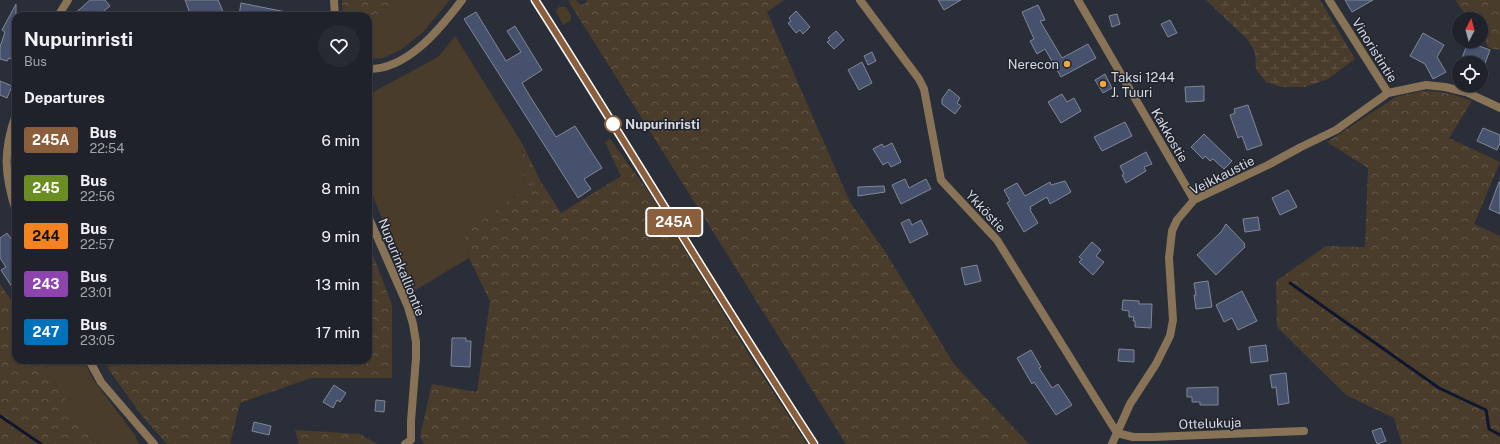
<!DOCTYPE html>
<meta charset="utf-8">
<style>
body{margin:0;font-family:"Public Sans",sans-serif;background:#272a32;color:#f1f3f6;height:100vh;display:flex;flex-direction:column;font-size:15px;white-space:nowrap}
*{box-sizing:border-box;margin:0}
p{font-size:13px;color:#a1a4a8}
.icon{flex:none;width:22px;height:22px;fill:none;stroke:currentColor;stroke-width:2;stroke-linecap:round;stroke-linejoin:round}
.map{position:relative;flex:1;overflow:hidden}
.panel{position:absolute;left:12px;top:12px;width:360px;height:352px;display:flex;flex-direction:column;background:#1f222a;border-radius:12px;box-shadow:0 1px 3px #0004,0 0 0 1px #3c3f47}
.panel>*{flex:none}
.badge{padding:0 8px;border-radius:3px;font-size:14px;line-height:26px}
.needle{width:26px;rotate:6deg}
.controls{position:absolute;left:1452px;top:12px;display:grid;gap:8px}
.controls a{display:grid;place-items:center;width:36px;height:36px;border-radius:50%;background:#1f222a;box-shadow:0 1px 3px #0004,0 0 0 1px #3c3f47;font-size:20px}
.map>.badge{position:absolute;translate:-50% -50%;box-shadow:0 0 0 2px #fff}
h2{padding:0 12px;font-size:15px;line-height:36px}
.round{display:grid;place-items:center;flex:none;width:42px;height:42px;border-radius:21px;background:#272a32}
.overview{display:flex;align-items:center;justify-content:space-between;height:68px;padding:0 12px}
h1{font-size:19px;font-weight:700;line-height:30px}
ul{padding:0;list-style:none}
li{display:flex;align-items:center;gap:12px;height:48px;padding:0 12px}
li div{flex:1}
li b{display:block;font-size:15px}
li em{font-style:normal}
li .badge{min-width:44px;font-weight:700;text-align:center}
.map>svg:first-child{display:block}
</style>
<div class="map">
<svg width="1500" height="444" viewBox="0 0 1500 444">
<defs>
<pattern id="forest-crowns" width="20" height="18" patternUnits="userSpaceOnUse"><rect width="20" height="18" fill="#4a3c2a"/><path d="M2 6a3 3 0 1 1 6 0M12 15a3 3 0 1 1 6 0" fill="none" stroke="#635849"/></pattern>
<pattern id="wetland-marsh" width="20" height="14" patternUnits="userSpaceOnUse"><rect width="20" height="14" fill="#4a3c2a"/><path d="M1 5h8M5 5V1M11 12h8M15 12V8" fill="none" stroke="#635849"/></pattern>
<pattern id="park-tufts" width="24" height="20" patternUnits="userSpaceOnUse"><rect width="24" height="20" fill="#4a3c2a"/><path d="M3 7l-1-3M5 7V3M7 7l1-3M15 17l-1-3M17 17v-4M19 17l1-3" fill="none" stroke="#635849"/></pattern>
</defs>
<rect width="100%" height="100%" fill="#292e38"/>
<path fill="#4a3c2a" d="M402,0H450L423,32L402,49L383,58L368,44V16L389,13Z
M559,7H566L571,15V20L563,25L556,11Z
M455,36L522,143L524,189L465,234L469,258L409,294L406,280L368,183V95L438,57Z
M43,360H84L92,378L135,435L139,444H98L94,441C75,415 57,389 43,360Z"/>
<path fill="url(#forest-crowns)" d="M342,0H402L389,13L368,16H343Z
M570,0H576L581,5L586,3L587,0H784L767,12L850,202L884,250L954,364L1029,444H846L569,2Z
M1455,0H1500V50L1489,48L1481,36V19H1469Z
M368,44L383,58L368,59Z
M1422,91C1442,91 1453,94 1472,101L1449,138L1500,162L1474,224L1500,236V444H1402L1394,418L1346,395L1277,327L1276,281L1326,246L1365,247L1368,168L1327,142L1396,97Z
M610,139L653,198L751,358L807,444H424L420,436L432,384L477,392L490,301L469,258L464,234L524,189L541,182L561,213L621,176L605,142Z
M368,242L392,305V378H311L240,403L230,444H167L142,416L107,367L116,360H368Z
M0,284L16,307V360H43C57,389 75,415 94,441L98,444H0Z
M295,430L360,434L377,444H299Z"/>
<path fill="url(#wetland-marsh)" d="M1206,0H1320L1355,59L1328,79L1305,87H1281L1266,82L1256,69L1255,52L1247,39Z"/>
<path fill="url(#park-tufts)" d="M522,143L541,182L524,189Z"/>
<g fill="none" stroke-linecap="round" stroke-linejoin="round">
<path stroke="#0e162f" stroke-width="3" d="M1290,283L1439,388L1486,410L1489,429L1500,435
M0,416L41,444"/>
</g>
<path fill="#45516d" stroke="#828794" d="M90,0H105L110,6L98,16H72Z
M185,0H218L225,16H191Z
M938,0H961L944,10Z
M1345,0H1373L1352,12Z
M241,3L286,12L285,16H239Z
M16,4V37L11,46L16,48V52L13,59L9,58L7,61L0,59V47L5,32L2,30Z
M1038,5L1045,20L1040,21L1062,58L1088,44L1096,58L1061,77L1045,49L1037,54L1030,41L1034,39L1022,12Z
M796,11L810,27L803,34L800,30L796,33L788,23L791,21L789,18Z
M476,12L506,61L521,52L507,31L515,26L542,70L522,83L531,98L556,137L575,126L602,168L584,179L591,189L578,198L464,19Z
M1117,14L1120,24L1112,27L1109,16Z
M1170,20L1177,33L1168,37L1161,24Z
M836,31L844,40L834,49L827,42L830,40L828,38Z
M1423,33L1444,45L1437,57L1446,72L1433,79L1425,64L1410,56Z
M1468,42L1490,50L1484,66L1481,65V63H1475L1462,58Z
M872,52L876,61L868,65L864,56Z
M862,62L872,83L859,90L848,70Z
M1105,74L1112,88L1103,93L1095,80Z
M0,81L12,86L7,98L0,95Z
M1204,86V101L1186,102L1185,87Z
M949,89L960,98L957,103L961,106L955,114L942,104V99Z
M1062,94L1067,102L1074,98L1081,111L1061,123L1048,102Z
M1248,105L1262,145L1247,150L1242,136L1238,138L1230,115L1235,113L1234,109Z
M1125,122L1132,136L1102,151L1094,137Z
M1483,128L1500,135V143L1497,150L1477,141Z
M1204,134L1232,161L1224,169L1213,159L1210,161L1205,156L1203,159L1191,147Z
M892,143L901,162L891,167L888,162L883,165L873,149L882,144L884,147Z
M1146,152L1152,164L1144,167L1146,171L1126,183L1122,175L1124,174L1120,166Z
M905,179L909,188L926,179L931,189L901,204L892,185Z
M1065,181L1071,192L1050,204L1047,197L1030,207L1031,209L1030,210L1038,223L1024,232L1007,203L1010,201L1004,190L1017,183L1025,196L1050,182L1051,185Z
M1499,182H1500V214L1489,209Z
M884,186L885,192L858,196V187Z
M1288,190L1297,207L1280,215L1272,198Z
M1258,217L1260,230L1245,232L1243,219Z
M909,219L912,225L921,220L928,234L910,243L901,223Z
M1226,224L1245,244L1244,245L1245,247L1216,275L1197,255L1221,232Z
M7,233L16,246V253L11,256L16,264V293L1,270L6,267L0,258V238Z
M1092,242L1101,250L1096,256L1104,262L1093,275L1079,262L1082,259L1079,257Z
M977,265L981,281L965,285L961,268Z
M1208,281L1212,307L1196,309L1194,295H1196L1194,283Z
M1242,291L1257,321L1238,330L1232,318L1224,322L1216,305Z
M1123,300L1139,301V304H1152L1151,328L1135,327V321H1133L1134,317H1129V311L1122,310Z
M452,338H466V341H471L470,367L451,366Z
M1266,345L1268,361L1251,363L1249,347Z
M1119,349L1134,350V362L1118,361Z
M1031,350L1041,367L1039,368L1052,388L1058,384L1072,405L1056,415L1034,382L1032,384L1017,358Z
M1286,373L1289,403L1278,405L1276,387L1272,388L1270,375Z
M334,385L346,393L340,402L337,400L333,408L323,402Z
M1218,387V405H1200V402H1192V397H1187V388Z
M376,400L385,401L384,412L375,411Z
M254,422L271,426L269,435L252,431Z
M1381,428L1386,441L1377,444L1372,431Z"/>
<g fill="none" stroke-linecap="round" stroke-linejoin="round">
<path stroke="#897357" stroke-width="8" d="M334,0L335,16
M860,0L919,79L924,89L941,180L997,240L1117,433L1133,437H1153L1304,431
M1078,0L1194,200
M1329,0L1388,93
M58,16L68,0
M368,69C407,70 440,29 462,0
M16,114C3,151 4,174 16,211
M368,216L408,307L413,324L416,342V358L411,421V440L405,444
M89,360L101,382L154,444
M1112,444L1130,404L1156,364L1170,336L1173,320L1169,258L1172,231L1177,220L1194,200L1268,165L1301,147L1336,130L1388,93L1426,85L1445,87L1466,92L1500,108"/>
<path stroke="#be996c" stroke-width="8" d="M535,0C629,147 719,297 814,444"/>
</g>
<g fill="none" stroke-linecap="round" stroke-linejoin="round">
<defs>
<path id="line" d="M535,0C629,147 718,297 814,444"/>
</defs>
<use href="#line" stroke="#fff" stroke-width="9"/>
<use href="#line" stroke="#8b5e3c" stroke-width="6"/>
</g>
<g fill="#efa73e" stroke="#20242e" stroke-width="1.5">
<circle cx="1067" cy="64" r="4"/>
<circle cx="1103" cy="84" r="4"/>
</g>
<circle fill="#fff" stroke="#8b5e3c" stroke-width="2" cx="613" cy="124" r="8"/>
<g text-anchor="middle" stroke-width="3" stroke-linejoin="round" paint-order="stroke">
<g font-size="13" fill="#d7dae1" stroke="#20242e">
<text transform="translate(1375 50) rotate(58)" y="5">Vinoristintie</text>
<text transform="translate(1170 135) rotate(60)" y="5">Kakkostie</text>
<text transform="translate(1222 175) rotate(-27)" y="5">Veikkaustie</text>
<text transform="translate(986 211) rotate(47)" y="5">Ykköstie</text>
<text transform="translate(402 267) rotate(68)" y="5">Nupurinkalliontie</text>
<text transform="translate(1210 423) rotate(-2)" y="5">Ottelukuja</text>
</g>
<g font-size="13" fill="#d7dae1" stroke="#20242e" text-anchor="end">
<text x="1059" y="69">Nerecon</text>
<text x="1111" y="82" text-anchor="start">Taksi 1244<tspan x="1111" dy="15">J. Tuuri</tspan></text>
</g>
<g font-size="13" font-weight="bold" fill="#d7dae1" stroke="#20242e" text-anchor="start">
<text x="625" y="129">Nupurinristi</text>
</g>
</g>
</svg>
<div class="controls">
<a><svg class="needle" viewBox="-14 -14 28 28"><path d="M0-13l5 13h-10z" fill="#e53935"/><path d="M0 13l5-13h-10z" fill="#a1a4a8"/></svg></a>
<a><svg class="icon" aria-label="locate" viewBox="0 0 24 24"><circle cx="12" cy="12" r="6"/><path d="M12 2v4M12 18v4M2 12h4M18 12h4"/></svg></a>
</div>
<b class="badge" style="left:674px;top:222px;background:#8b5e3c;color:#fff">245A</b>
<section class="panel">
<div class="overview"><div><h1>Nupurinristi</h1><p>Bus</p></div><a class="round"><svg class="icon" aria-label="heart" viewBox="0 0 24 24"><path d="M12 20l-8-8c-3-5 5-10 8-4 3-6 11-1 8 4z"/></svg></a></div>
<h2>Departures</h2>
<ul>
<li><span class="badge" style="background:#8b5e3c;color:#fff">245A</span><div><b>Bus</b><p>22:54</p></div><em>6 min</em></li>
<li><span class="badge" style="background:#6b8e23;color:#fff">245</span><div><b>Bus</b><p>22:56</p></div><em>8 min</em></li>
<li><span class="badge" style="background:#f58220;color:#111">244</span><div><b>Bus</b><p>22:57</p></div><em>9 min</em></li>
<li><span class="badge" style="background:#8e44ad;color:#fff">243</span><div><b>Bus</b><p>23:01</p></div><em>13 min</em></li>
<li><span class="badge" style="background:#0072bc;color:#fff">247</span><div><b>Bus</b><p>23:05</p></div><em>17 min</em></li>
</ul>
</section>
</div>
